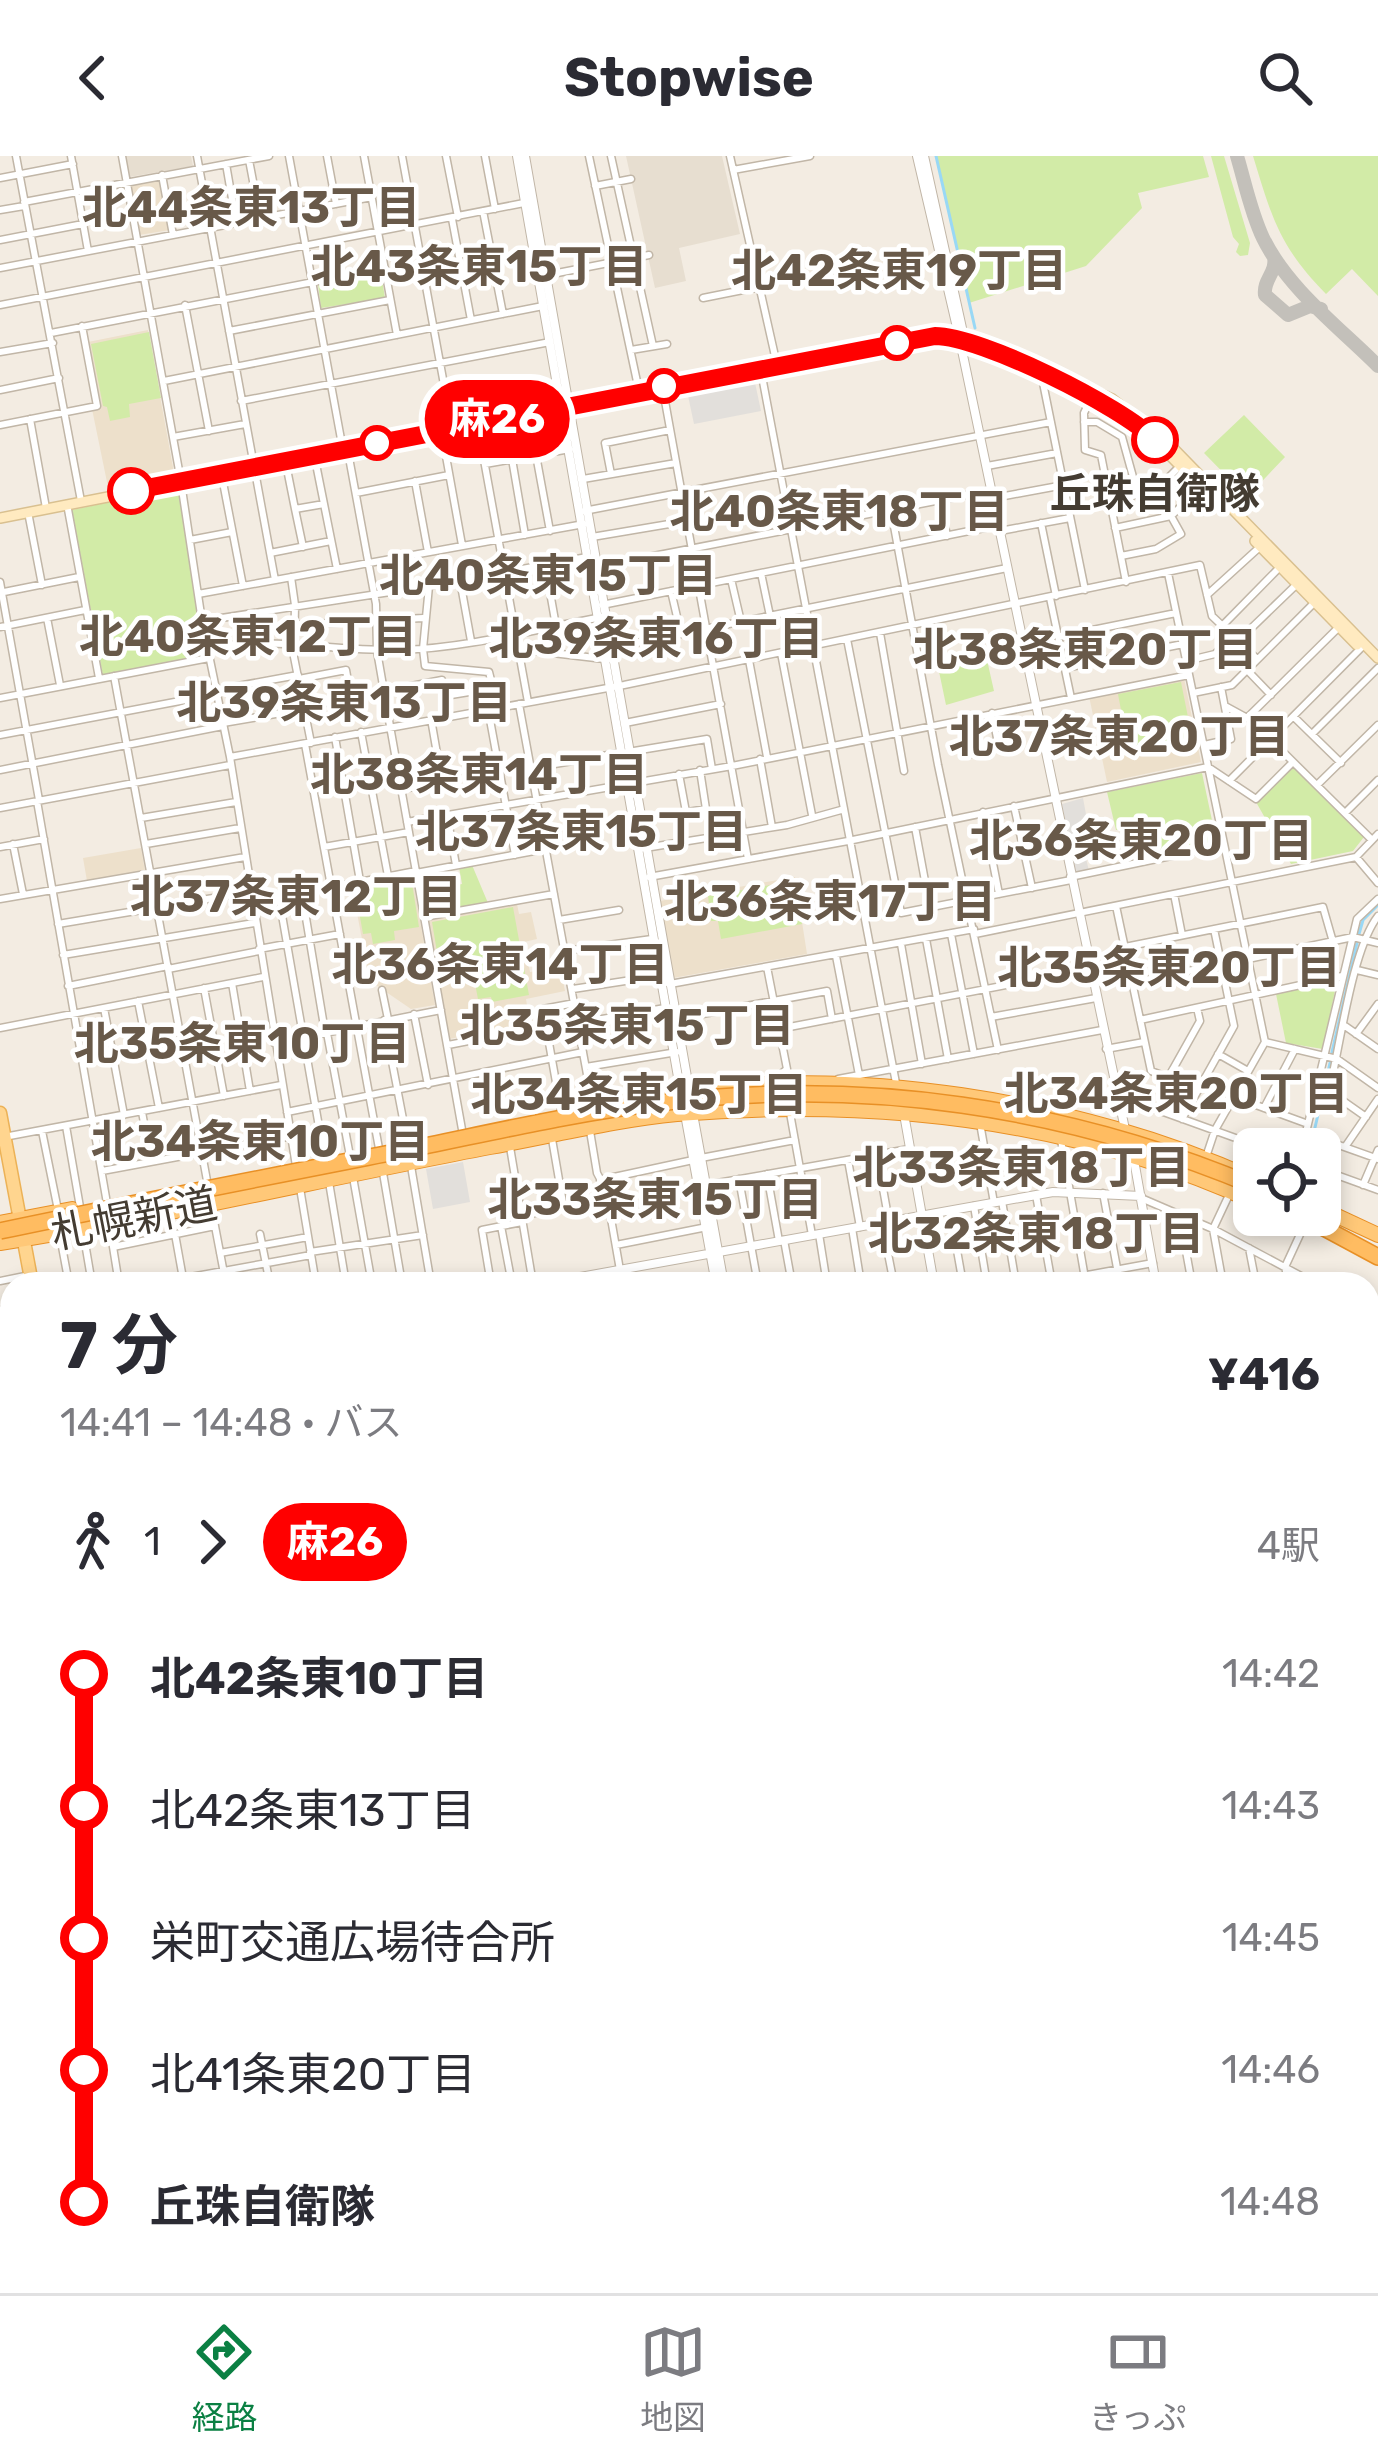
<!DOCTYPE html>
<html lang="ja">
<meta charset="utf-8">
<style>
body{margin:0;font-family:Rubik,"Noto Sans JP",sans-serif;background:#f2f2f3;color:#2b2b33;height:100vh;display:flex;flex-direction:column;font-size:45px;white-space:nowrap}
*{box-sizing:border-box;margin:0}
p{font-size:39px;color:#7c7c81}
.icon{flex:none;width:66px;height:66px;fill:none;stroke:currentColor;stroke-width:2;stroke-linecap:round;stroke-linejoin:round}
.map{position:relative;flex:1;overflow:hidden}
.sheet{position:absolute;left:0px;top:1116px;width:1380px;height:1023px;display:flex;flex-direction:column;background:#fff;border-radius:36px 36px 0 0;box-shadow:0 6px 18px #0003}
.sheet>*{flex:none}
.badge{padding:0 24px;border-radius:39px;font-size:42px;line-height:78px}
.buttons{position:absolute;left:1233px;top:972px;display:grid;gap:24px}
.buttons a{display:grid;place-items:center;width:108px;height:108px;border-radius:18px;background:#fff;box-shadow:0 6px 18px #0003;font-size:60px}
.map>.badge{position:absolute;translate:-50% -50%;box-shadow:0 0 0 6px #fff}
.legs{display:flex;align-items:center;gap:18px;height:132px;padding:0 60px;font-size:39px}
.legs p{margin-inline-start:auto}
.overview{display:flex;align-items:center;justify-content:space-between;height:204px;padding:0 60px}
h1{font-size:66px;font-weight:700;line-height:90px}
ul{padding:0 60px;list-style:none}
li{display:flex;align-items:center;gap:42px;height:132px;font-size:45px}
li i{display:grid;place-items:center;width:18px;height:100%;margin:0 15px;background:currentColor}
li i::after{content:'';width:30px;height:30px;margin:-15px;border:9px solid;border-radius:50%;background:#fff}
li p{margin-inline-start:auto}
li:first-child i{background:linear-gradient(#0000 50%,currentColor 0)}
li:last-child i{background:linear-gradient(currentColor 50%,#0000 0)}
header{display:flex;justify-content:space-between;align-items:center;height:156px;padding:0 60px;background:#fff;font-size:54px;font-weight:700}
.tabs{display:flex;justify-content:space-around;align-items:center;height:168px;border-top:3px solid #e1e1e2;background:#fff;font-size:33px;color:#7c7c81}
.tabs a{display:grid;justify-items:center;gap:6px}
.tabs .selected{color:#0b8043}
.map>svg:first-child{display:block}
</style>
<header><svg class="icon" aria-label="back" viewBox="0 0 24 24"><path d="M15 5l-7 7 7 7"/></svg>Stopwise<svg class="icon" aria-label="search" viewBox="0 0 24 24"><circle cx="10" cy="10" r="6"/><path d="M15 15l6 6"/></svg></header>
<div class="map">
<svg width="1378" height="2137" viewBox="0 0 1378 2137">
<rect width="100%" height="100%" fill="#f3ece2"/>
<path fill="#e7ded0" d="M125,0H191L193,10L129,21Z
M626,0H722L740,78L679,92L686,125L655,132Z
M1368,1664L1378,1665V1769H1368Z
M1033,2127H1118L1120,2137H979Z"/>
<path fill="#ede0cb" d="M160,22L170,74L139,79L130,28Z
M148,174L174,317L108,331L92,253L100,250L88,186Z
M1184,522L1201,606L1107,626L1089,540Z
M141,692L145,715L87,725L83,702Z
M412,720L435,849L411,853L370,825L352,731Z
M795,721L807,798L673,822L660,745Z
M517,748L519,758L531,756L537,783L524,786L530,816L547,814L563,825L565,835L526,843L530,868L449,883L428,763Z"/>
<path fill="#d2eba7" d="M936,0H1203L1209,21L1138,37L1142,52L1086,110L969,147Z
M1211,0H1224L1250,87L1248,99L1240,100L1236,96L1239,88L1233,81Z
M1253,0H1378V140L1352,113L1326,138C1279,90 1272,62 1253,0Z
M381,117L385,142L321,152L318,128Z
M149,176L161,242L129,248L130,261L110,265L107,251L103,250L91,188Z
M1244,259L1285,301L1247,341L1204,297Z
M178,332L204,500L103,520L72,354Z
M985,495L994,535L946,549L936,501L947,499L950,502Z
M1181,526L1192,581L1128,591L1118,538Z
M1294,611L1364,681L1353,695L1291,708L1256,646Z
M1202,617L1217,688L1138,704L1131,672L1116,674L1107,636Z
M472,709L488,747L446,754L442,732L462,728L459,711Z
M407,724L412,727L419,771L394,775L395,784L373,788L371,777L363,778L355,733Z
M793,725L802,768L721,783L718,765H711L708,740Z
M513,751L529,839L492,846L491,841L478,843L471,807L463,808L461,798L438,802L432,766Z
M1337,825L1323,893L1286,887L1276,838Z"/>
<path fill="#e2dfdb" d="M754,222L761,255L694,268L687,235Z
M1083,642L1090,680L1075,681L1079,698H1085L1089,715L1076,717L1062,648Z
M463,1006L470,1046L433,1053L426,1013Z"/>
<g fill="none" stroke-linecap="round" stroke-linejoin="round">
<path stroke="#99d8f5" stroke-width="3" d="M936,0L975,172
M1359,778L1363,764L1378,749
M1332,896L1357,787
M1310,993L1330,907"/>
<path stroke="#c3c0ba" stroke-width="14" d="M1237,0C1245,27 1251,57 1263,82C1288,133 1339,171 1378,210
M1274,101C1277,117 1263,123 1265,139L1288,159L1310,150L1321,153"/>
<defs>
<path id="minor" d="M16,0L81,345
M71,0L88,95
M122,0L180,320L202,465L230,601L296,1010
M197,0L275,424
M289,0L343,294
M327,0L336,48
M364,0L397,179
M402,0L452,272
M446,0L458,61
M485,0L495,53
M589,0L639,235
M611,0L653,190
M730,0L777,209
M249,4L260,62
M226,8L236,66
M733,14L810,0
M162,19L173,79
M0,22L73,8
M595,30L631,23
M24,46L269,0
M0,54L24,50
M483,55L503,158
M452,63L471,164
M0,84L83,68
M0,112L372,41
M542,120L649,99
M703,142L758,131
M0,149L529,46
M185,149L209,275
M229,175L390,144
M51,177L385,112
M631,194L667,188
M0,196L53,187
M1044,213L1041,217L1085,434
M761,215L896,927
M164,225L543,150
M0,234L59,222
M663,234L748,703
M1092,240L1084,257L1085,294L1101,299L1126,426
M241,245L550,186
M30,263L46,352
M1084,266H1097L1122,281L1138,339
M0,269L97,250L82,170
M478,271L528,546
M442,278L462,389
M173,281L245,268
M348,296L376,448L377,495L390,570L463,979
M536,299L550,375
M315,303L324,348
M512,303L525,379
M286,308L295,353
M485,308L570,293
M987,310L1057,297
M611,318L605,287L670,274
M222,321L243,430
M583,323L676,307
M415,325L428,396
M356,337L449,319
M994,342L1064,329
M940,344L947,380
M1110,344L1155,335L1179,311
M67,348L99,522
M891,354L938,609L998,894
M584,355L1051,266
M28,356L42,429
M1041,367L1056,440
M1115,372L1171,360L1201,331
M1000,375L1070,362
M592,381L687,365
M190,384L232,376
M303,391L295,353L324,348L337,413
M270,397L331,385
M1121,400L1156,393L1181,378L1171,360
M545,408L556,470
M597,411L992,334
M761,417L770,460
M1168,417L1265,886L1215,974L1206,1001
M291,421L295,449L294,501L311,587
M731,423L741,466
M460,424L471,485
M0,426L39,644
M671,435L681,478
M4,436L79,421
M198,438L584,368
M1207,439L1262,389
M1050,442L1071,542
M602,449L999,369
M47,462L60,529
M202,465L429,430
M295,469L423,462
M1223,469L1279,412
M0,471L85,454
M880,477L904,615
M1058,481L1176,457
M847,483L901,757L1071,724
M1238,485L1296,429
M208,492C272,480 336,496 401,494C468,492 536,473 602,461
M610,492L1007,412
M518,493L604,503
M781,497L812,659
M749,504L767,601
M1186,505L1215,498L1233,480
M1065,512L1183,488
M1247,514L1271,539
M114,520L208,1030
M299,523L346,514L351,542
M216,534L298,519
M1193,537L1232,529L1316,445
M445,540L493,532L489,516L425,510L423,493L429,430L587,401
M0,542L209,502
M519,548L593,951
M1225,550L1247,562L1339,471
M304,551L442,524L448,560
M488,553L515,699
M992,557L999,592
M1294,561L1341,607
M965,563L971,598
M223,567L305,553
M625,567L721,548
M361,576L388,720
M1312,578L1378,512
M0,579L217,538
M335,581L360,725
M1271,584L1372,684
M305,588L380,998
M1204,589L1231,583L1221,531
M628,596L707,583L712,613
M230,601L624,529L1200,409L1212,460L1257,503
M760,603L772,671
M531,612L620,597
M0,614L223,570
M679,618L686,656
M1229,625L1365,488
M1317,629L1378,569
M402,633L442,626L431,563
M37,645L108,1053
M1014,650L1032,732
M0,652L230,609
M983,656L999,738
M1345,657L1378,624
M447,659L456,709
M141,662L236,646
M640,664L706,653L700,614
M407,666L732,610L1189,519
M915,671L930,752
M13,688L23,738
M146,688L240,672
M0,691L44,683
M324,691L409,676
M645,692L787,669L841,654
M1356,701L1378,727
M416,717L545,693
M649,721L848,685L1208,611L1256,643L1293,606
M1070,721L1224,689
M302,738L325,876
M1174,738L1182,779
M279,742L325,1005
M0,743L245,701
M252,747L416,715
M1116,750L1151,915L1199,933
M424,761L554,738
M559,764L619,754
M58,768L249,736
M951,778L974,898
M975,778L1356,701L1378,678
M926,783L948,903
M901,788L922,908
M1125,791L1323,751L1333,786
M259,793L340,778
M565,795L652,783
M63,799L254,767
M836,800L859,919
M1248,803L1353,781L1378,787
M767,811L787,913L780,919L782,929
M168,813L259,795
M1357,814L1378,819
M232,827L250,935
M1132,827L1221,808
M68,830L168,810
M204,832L224,940
M573,833L651,821L670,828L974,773
M382,834L388,863
M138,845L159,952
M104,852L124,959
M414,858L428,929
M991,861L1096,842
M676,863L827,835L832,863
M384,864L408,989
M1140,864L1342,820
M579,867L665,852
M546,870L562,960
M1345,870L1378,893
M0,872L263,821
M779,873L1089,813
M327,877L350,1000
M1356,878L1378,848
M1265,886L1337,903L1378,932
M274,887L441,854
M448,889L546,870L543,853L575,847
M1106,893L1144,886
M1218,898L1248,915
M586,911L677,896
M1168,922L1200,865L1197,852
M838,923L1102,874
M1119,940L1266,993
M1234,941L1308,968
M1264,952L1295,893
M142,956L151,1005
M287,956L583,896
M790,957L812,1079
M1366,961L1329,935C1340,891 1352,793 1378,760
M1182,963L1234,870L1214,773
M980,967L994,1047
M66,970L80,1051
M42,975L58,1054
M590,975L597,1017L606,1034L620,1114
M4,981L281,929
M552,983L563,1047
M1061,984L1086,1128
M510,991L533,1128
M1345,991L1378,943
M1302,993L1357,763L1378,743
M1316,993L1319,982L1378,1003
M877,999L889,1066
M701,1002L795,984
M848,1004L860,1071
M411,1010L431,1128
M382,1011L402,1128
M1320,1013L1378,1034
M988,1014L1064,1001
M102,1015L290,980
M767,1018L779,1085
M353,1021L372,1128
M739,1023L758,1128
M600,1024L693,1004
M329,1026L346,1128
M706,1029L909,993
M1363,1029L1378,994
M300,1032L316,1128
M1103,1037L1120,1128
M1036,1039L1052,1128
M1141,1042L1213,1073L1316,1128
M1002,1045L1016,1128
M211,1049L226,1128
M974,1050L987,1128
M950,1055L963,1128
M1179,1057L1192,1128
M521,1060L608,1041
M109,1066L119,1128
M882,1067L894,1128
M501,1070L512,1128
M852,1072L861,1128
M83,1075L92,1128
M175,1078L184,1128
M260,1078L270,1128
M819,1078L827,1128
M60,1080L69,1128
M784,1084L792,1128
M616,1089L707,1071
M113,1091L215,1070
M1249,1092L1256,1128
M310,1096L423,1079
M220,1097L308,1081
M0,1125L30,1119
M152,1128L311,1099
M491,1128L482,1074L522,1066
M907,1128L933,1123
M1038,1128L1153,1107
M1223,1128L1213,1073L1229,1039
M1289,1128L1285,1111L1303,1072
M0,1154L12,1152
M1368,1157L1378,1162
M1368,1207L1378,1205
M0,1228L12,1226
M1368,1241L1378,1240
M0,1257L12,1254
M0,1290L12,1288
M0,1327L12,1325
M1368,1344L1378,1391
M0,1354L12,1352
M0,1388L12,1386
M0,1420L12,1417
M1368,1427L1378,1425
M0,1449L12,1447
M0,1484L12,1482
M1368,1485L1378,1482
M0,1493L12,1563
M1368,1501L1378,1503
M1368,1509L1378,1511
M1368,1525L1378,1583
M0,1580L12,1577
M1368,1593L1378,1591
M1368,1660H1378
M0,1677L12,1675
M0,1812L12,1810
M1368,1820H1378
M0,1842L12,1840
M4,1876L12,1918
M0,1877L12,1874
M1368,1926L1378,1860
M1368,1995L1378,1997
M1368,2030L1378,2033
M0,2047L12,2115
M1368,2070L1378,2073
M0,2114L12,2111
M14,2127L16,2137
M112,2127L114,2137
M279,2127L281,2137
M313,2127L315,2137
M410,2127L412,2137
M464,2127L466,2137
M603,2127L605,2137
M649,2127L651,2137
M699,2127L701,2137
M854,2127L856,2137
M941,2127L943,2137
M1032,2127L1034,2137
M1258,2127L1269,2137
M1309,2127L1320,2137
M349,2135L393,2127
M217,2137L274,2127
M544,2137L597,2127
M768,2137L820,2127
M968,2137L1025,2127
M1177,2137L1232,2127
M1250,2137L1253,2127
M1336,2137L1338,2127
M1374,2137L1378,2123"/>
<path id="tertiary" d="M517,0L681,938
M525,0L690,938
M917,0L959,180L1126,978
M924,0L962,172L960,179
M685,958L716,1128
M693,958L724,1128
M904,958L934,1128
M1134,1004L1156,1128
M541,1128L1053,1036L1141,1040
M0,1189L12,1187
M0,1775L12,1773
M1368,1776L1378,1777
M894,2127L896,2137
M902,2127L904,2137
M1124,2127L1126,2137"/>
<path id="secondary" d="M964,183L1031,213
M1106,247L1149,278L1205,335
M0,362L935,180L973,181L1112,243L1168,287L1378,502
M1255,385L1357,489"/>
<path id="primary" d="M0,957L32,1128
M0,1975L12,1973
M215,2127L217,2137"/>
<path id="trunk" d="M659,941C846,904 1082,946 1254,1023
M1320,1052L1378,1079
M1283,1059L1310,1072
M0,1067L72,1053
M0,1087C164,1061 327,1022 490,991C552,980 614,964 677,958C874,942 1073,963 1254,1046"/>
<path id="motorway" d="M1300,1059L1378,1101"/>
</defs>
<use href="#minor" stroke="#c1b6a7" stroke-width="9"/>
<use href="#tertiary" stroke="#c1b6a7" stroke-width="10"/>
<use href="#secondary" stroke="#d9c090" stroke-width="12"/>
<use href="#primary" stroke="#ecb257" stroke-width="15"/>
<use href="#trunk" stroke="#e89026" stroke-width="16"/>
<use href="#motorway" stroke="#e89026" stroke-width="18"/>
<use href="#minor" stroke="#fff" stroke-width="6"/>
<use href="#tertiary" stroke="#fff" stroke-width="8"/>
<use href="#secondary" stroke="#ffeac0" stroke-width="9"/>
<use href="#primary" stroke="#ffd58f" stroke-width="12"/>
<use href="#trunk" stroke="#ffc878" stroke-width="14"/>
<use href="#motorway" stroke="#ffbc61" stroke-width="15"/>
<defs>
<path id="motorway-bridge" d="M0,1075C133,1047 267,1021 400,995C486,978 572,957 659,947C862,921 1066,951 1254,1030"/>
</defs>
<use href="#motorway-bridge" stroke="#e89026" stroke-width="18" stroke-linecap="butt"/>
<use href="#motorway-bridge" stroke="#ffbc61" stroke-width="15"/>
</g>
<g fill="none" stroke-linecap="round" stroke-linejoin="round">
<defs>
<path id="line-1" d="M131,335L935,180C981,180 1121,250 1155,284"/>
</defs>
<use href="#line-1" stroke="#fff" stroke-width="27"/>
<use href="#line-1" stroke="#f00" stroke-width="18"/>
</g>
<g fill="#fff" stroke="#f00" stroke-width="6">
<circle cx="897" cy="187" r="15"/>
<circle cx="664" cy="230" r="15"/>
<circle cx="1155" cy="284" r="21"/>
<circle cx="377" cy="287" r="15"/>
<circle cx="131" cy="335" r="21"/>
</g>
<g text-anchor="middle" stroke-width="9" stroke-linejoin="round" paint-order="stroke">
<g font-size="42" font-weight="bold" fill="#443c32" stroke="#fff">
<text x="1155" y="352">丘珠自衛隊</text>
</g>
<g font-size="42" fill="#443c32" stroke="#fff">
<text transform="translate(134 1062) rotate(-11)" y="15">札幌新道</text>
</g>
<g font-size="45" font-weight="bold" fill="#685949" stroke="#fff">
<text x="251" y="67">北44条東13丁目</text>
<text x="479" y="126">北43条東15丁目</text>
<text x="899" y="130">北42条東19丁目</text>
<text x="839" y="371">北40条東18丁目</text>
<text x="548" y="435">北40条東15丁目</text>
<text x="248" y="496">北40条東12丁目</text>
<text x="656" y="498">北39条東16丁目</text>
<text x="1085" y="509">北38条東20丁目</text>
<text x="344" y="562">北39条東13丁目</text>
<text x="1119" y="596">北37条東20丁目</text>
<text x="479" y="634">北38条東14丁目</text>
<text x="581" y="691">北37条東15丁目</text>
<text x="1141" y="700">北36条東20丁目</text>
<text x="296" y="756">北37条東12丁目</text>
<text x="830" y="761">北36条東17丁目</text>
<text x="500" y="824">北36条東14丁目</text>
<text x="1169" y="827">北35条東20丁目</text>
<text x="627" y="885">北35条東15丁目</text>
<text x="242" y="903">北35条東10丁目</text>
<text x="1176" y="953">北34条東20丁目</text>
<text x="639" y="954">北34条東15丁目</text>
<text x="260" y="1001">北34条東10丁目</text>
<text x="1021" y="1027">北33条東18丁目</text>
<text x="655" y="1059">北33条東15丁目</text>
<text x="1036" y="1093">北32条東18丁目</text>
</g>
</g>
</svg>
<div class="buttons">
<a><svg class="icon" aria-label="locate" viewBox="0 0 24 24"><circle cx="12" cy="12" r="6"/><path d="M12 2v4M12 18v4M2 12h4M18 12h4"/></svg></a>
</div>
<b class="badge" style="left:497px;top:263px;background:#f00;color:#fff">麻26</b>
<section class="sheet">
<div class="overview"><div><h1>7 分</h1><p>14:41 – 14:48 · バス</p></div><b>¥416</b></div>
<div class="legs"><svg class="icon" aria-label="walk" viewBox="0 0 24 24"><circle cx="13" cy="4" r="2"/><path d="M13 8l-2 6 4 7M11 14l-3 7M7 12l3-4h3l4 4"/></svg>1<svg class="icon" aria-label="forward" viewBox="0 0 24 24"><path d="M9 5l7 7-7 7"/></svg><b class="badge" style="background:#f00;color:#fff">麻26</b><p>4駅</p></div>
<ul>
<li><i style="color:#f00"></i><b>北42条東10丁目</b><p>14:42</p></li>
<li><i style="color:#f00"></i><span>北42条東13丁目</span><p>14:43</p></li>
<li><i style="color:#f00"></i><span>栄町交通広場待合所</span><p>14:45</p></li>
<li><i style="color:#f00"></i><span>北41条東20丁目</span><p>14:46</p></li>
<li><i style="color:#f00"></i><b>丘珠自衛隊</b><p>14:48</p></li>
</ul>
</section>
</div>
<nav class="tabs">
<a class="selected"><svg class="icon" aria-label="directions" viewBox="0 0 24 24"><path d="M12 3l9 9-9 9-9-9zM9 14v-3h6M13 9l2 2-2 2"/></svg>経路</a>
<a><svg class="icon" aria-label="map" viewBox="0 0 24 24"><path d="M3 6l6-2 6 2 6-2v14l-6 2-6-2-6 2zM9 4v14M15 6v14"/></svg>地図</a>
<a><svg class="icon" aria-label="tickets" viewBox="0 0 24 24"><path d="M3 7h18v10H3zM15 7v10"/></svg>きっぷ</a>
</nav>
